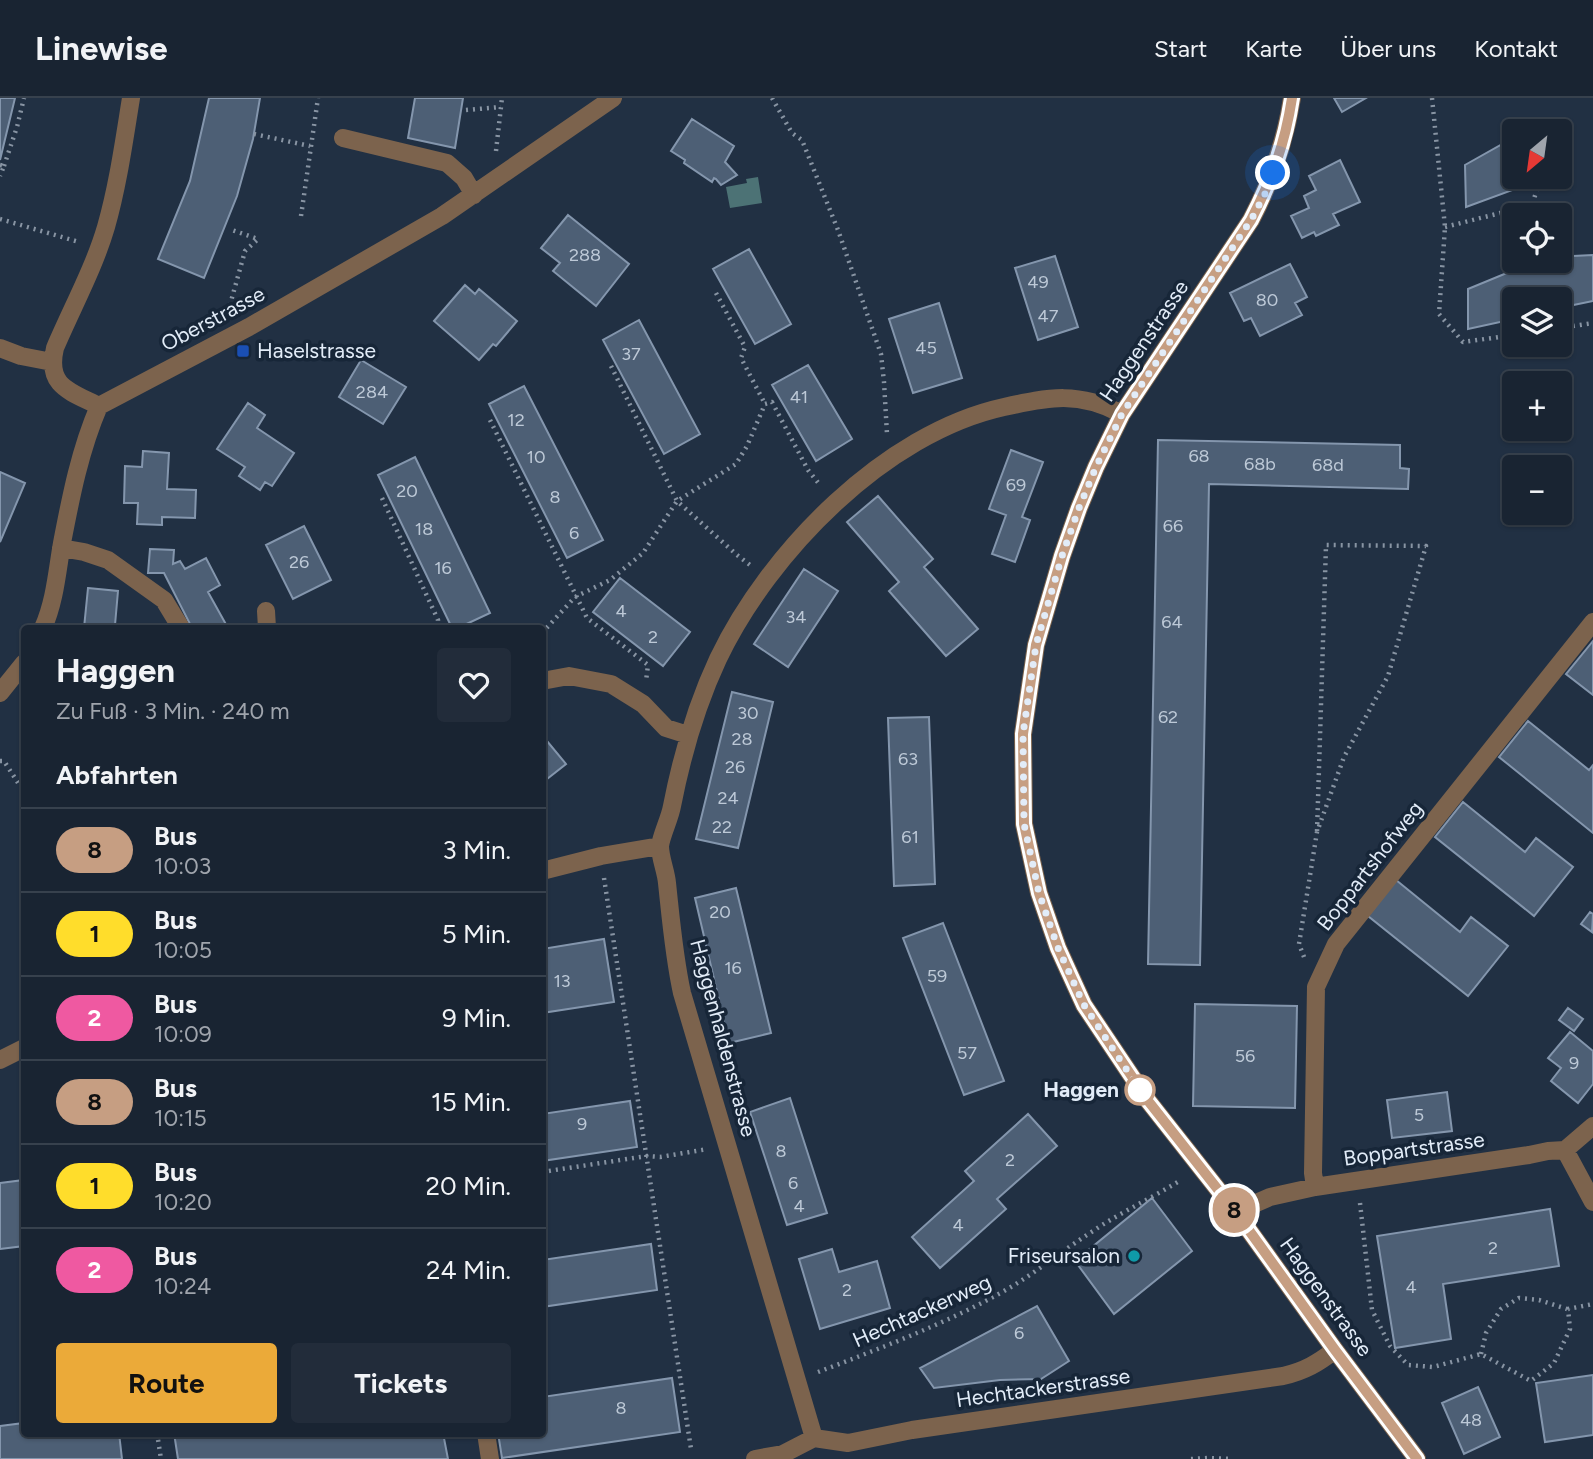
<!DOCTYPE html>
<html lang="de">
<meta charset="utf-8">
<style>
body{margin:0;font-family:Figtree,sans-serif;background:#222c3a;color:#f1f3f6;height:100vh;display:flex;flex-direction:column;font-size:26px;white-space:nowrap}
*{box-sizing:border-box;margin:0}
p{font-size:23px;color:#9fa4ac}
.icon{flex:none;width:38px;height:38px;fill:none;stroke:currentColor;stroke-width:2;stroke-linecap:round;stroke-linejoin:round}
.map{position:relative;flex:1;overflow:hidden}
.sheet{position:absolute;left:21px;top:527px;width:525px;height:812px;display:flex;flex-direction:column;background:#192432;border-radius:7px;box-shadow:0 2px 5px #0004,0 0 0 2px #37414d}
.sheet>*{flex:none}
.badge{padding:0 14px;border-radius:23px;font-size:24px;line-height:46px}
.needle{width:46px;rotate:209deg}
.controls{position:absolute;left:1502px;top:21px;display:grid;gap:14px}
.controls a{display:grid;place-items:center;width:70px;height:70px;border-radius:7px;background:#192432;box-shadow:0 2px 5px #0004,0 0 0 2px #37414d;font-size:35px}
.you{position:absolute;width:35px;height:35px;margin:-18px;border:5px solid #fff;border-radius:50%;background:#1a73e8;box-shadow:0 0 0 10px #1a73e833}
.map>.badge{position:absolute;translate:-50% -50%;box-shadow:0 0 0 4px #fff}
h2{padding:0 35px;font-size:26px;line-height:63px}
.round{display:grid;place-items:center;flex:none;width:74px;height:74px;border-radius:7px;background:#222c3a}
.summary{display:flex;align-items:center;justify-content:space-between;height:119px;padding:0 35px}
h1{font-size:33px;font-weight:700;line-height:52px}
.cta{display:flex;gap:14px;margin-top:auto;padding:14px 35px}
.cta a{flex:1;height:80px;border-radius:7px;background:#ebaa39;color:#111;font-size:28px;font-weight:700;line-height:80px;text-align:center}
.cta a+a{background:#222c3a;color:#f1f3f6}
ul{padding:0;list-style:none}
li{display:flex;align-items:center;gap:21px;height:84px;padding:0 35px;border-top:2px solid #37414d}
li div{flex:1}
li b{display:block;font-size:26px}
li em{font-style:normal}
li .badge{min-width:77px;font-weight:700;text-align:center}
header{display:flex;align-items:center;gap:42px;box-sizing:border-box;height:98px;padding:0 35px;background:#192432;border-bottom:2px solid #37414d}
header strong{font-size:33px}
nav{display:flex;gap:38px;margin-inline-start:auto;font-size:24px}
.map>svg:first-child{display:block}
</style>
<header>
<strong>Linewise</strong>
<nav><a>Start</a><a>Karte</a><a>Über uns</a><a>Kontakt</a></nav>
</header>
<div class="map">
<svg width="1593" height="1361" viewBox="0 0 1593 1361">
<rect width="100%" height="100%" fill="#213043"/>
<path fill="#4c7275" d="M758,79L762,105L730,110L726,89L747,85L746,81Z"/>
<path fill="#4d5f75" stroke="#8496ad" stroke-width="2" d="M0,0H15L0,62Z
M209,0H260L253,41L237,98L204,180L158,161L190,83Z
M415,0H463L455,50L408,40Z
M1334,0H1366L1342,14Z
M692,21L734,48L725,64L737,77L721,87L716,81L714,80L712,84L684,65L685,62L671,53Z
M1566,31L1572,70L1559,75V33H1555Z
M1514,42V79H1548L1466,109L1465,67L1506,44Z
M1340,62L1360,104L1333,116L1339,127L1316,138L1314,134L1302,140L1291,118L1309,110L1304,98L1316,92L1309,78Z
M568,117L629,166L596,208L553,173L560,165L541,150Z
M749,151L791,226L755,246L713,171Z
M1593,157V203L1559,210V201H1514V221L1468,231V191L1514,172L1547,169L1573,158Z
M1055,158L1078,229L1038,242L1015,170Z
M1290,166L1307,199L1295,205L1302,217L1260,238L1251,220L1244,223L1230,195Z
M465,187L475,196L479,191L517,223L496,248L493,246L479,262L434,223Z
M939,205L962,280L913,295L889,221Z
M639,222L700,336L664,356L603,242Z
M361,262L406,289L383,326L339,299Z
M808,267L852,341L816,363L772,287Z
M524,288L603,442L567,460L489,306Z
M248,305L265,317L257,330L294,355L272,388L265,384L260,392L239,378L245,369L217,351Z
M1158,342L1400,347V370L1409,371L1408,391L1209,386L1200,867L1148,866Z
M1011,352L1043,364L1022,419L1030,422L1015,464L992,456L1006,417L989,411Z
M143,353L169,355L167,391L196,392L195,420L162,419V427L137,426L138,405H124L125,368L142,369Z
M415,359L490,515L458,530H452L378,377Z
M0,374L25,385L0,444Z
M878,398L933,461L924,469L978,531L946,558L889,493L899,484L847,424Z
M304,428L331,482L293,501L266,447Z
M150,451L174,452L173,466L180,463L185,471L206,460L220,487L208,494L228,530H192L164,475H148Z
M804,471L838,493L788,569L754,546Z
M620,480L690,534L663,568L593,514Z
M88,490L118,493L115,527L131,530H84Z
M1593,543V597L1566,576Z
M732,594L773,604L738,750L696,741Z
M929,619L935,786L894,788L888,620Z
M1528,623L1589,672L1593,667V735L1499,659Z
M542,637L566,666L542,685Z
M1463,704L1525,754L1536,740L1573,769L1534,818L1435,739Z
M1396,782L1460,834L1471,819L1508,848L1468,898L1368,818Z
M736,790L771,935L729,945L695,800Z
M1590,814L1593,816L1592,834L1581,826Z
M943,825L1004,983L964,997L903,840Z
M604,841L614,904L542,915V851Z
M1195,906L1297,908L1295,1010L1193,1008Z
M1568,910L1583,921L1574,933L1559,922Z
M1570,934L1593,953V986L1578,1005L1551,983L1561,970L1548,960Z
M1447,994L1452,1033L1392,1040L1387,1002Z
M790,1000L827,1115L787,1127L750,1014Z
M630,1003L637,1049L542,1063V1016Z
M1028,1016L1057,1048L997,1101L1006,1111L940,1170L912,1139L974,1083L965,1073Z
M24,1082V1148L0,1151V1085Z
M1152,1100L1192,1153L1114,1216L1075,1163Z
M1550,1111L1559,1168L1443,1186L1451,1241L1395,1250L1377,1138Z
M651,1146L657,1192L542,1209V1162Z
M832,1151L839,1174L877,1163L890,1210L820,1231L799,1161Z
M1037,1208L1069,1263L1041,1281L1000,1282L934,1290L920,1270Z
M1593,1277V1337L1545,1344L1536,1285Z
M672,1280L680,1334L502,1360L498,1335H542V1299Z
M1478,1289L1500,1339L1464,1356L1442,1305Z
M24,1325V1335H119L122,1361H0V1328Z
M174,1335H443L448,1361H178Z"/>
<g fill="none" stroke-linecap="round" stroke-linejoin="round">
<path stroke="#8894a3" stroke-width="4.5" stroke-dasharray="2 5" stroke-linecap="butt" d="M772,0L792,35L802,42L838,132L881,256L884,284L887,336
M1432,0L1445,129L1439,216L1463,244L1514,237
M466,12L501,9
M254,36L310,48
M496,53L502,0
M0,67L4,68L0,78
M4,68L17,29L24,0
M301,118L318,0
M0,121L79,144
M1445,129L1532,107L1540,82
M716,195L745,249L741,260L765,306
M228,214L245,153L258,141L229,131
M1559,230L1593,225
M1505,238L1509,222
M611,268L677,403L737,457L750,467
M490,322L587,520L648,567L646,583
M382,400L438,522V530
M542,535L575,499L610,482L643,455L677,403L736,366L747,348L765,306L772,304L808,372L820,387
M0,663H4L20,688L24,686
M604,780L691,1351
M1304,859L1299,846L1317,734L1344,659L1388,578L1426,448L1326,447L1317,734
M542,1074L647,1058L660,1059L708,1051
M1360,1105L1372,1212L1390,1248L1408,1267L1433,1269L1481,1256L1531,1283L1554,1265L1570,1231L1568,1211L1593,1206
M1481,1256L1486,1235L1501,1211L1519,1200L1539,1202L1567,1211
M818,1274C881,1250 945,1226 1004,1193C1036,1175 1063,1152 1093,1133C1121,1114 1152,1100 1181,1082
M157,1335L161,1361
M1191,1361L1207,1360L1232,1361"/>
<path stroke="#7c634d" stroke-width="18" d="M1292,0C1285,45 1272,82 1251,122L1122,316L1096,369L1079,410L1062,458L1036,547L1023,636L1024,726L1039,795L1058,850L1084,907L1149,1004L1238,1117L1335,1252L1417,1361
M343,40L447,65L464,80L474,97
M0,250L21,258L52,264
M99,308C69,293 46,288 55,250C72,210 94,170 106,129C118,87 124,43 131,0
M61,450L84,454L108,462L164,502L181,530
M266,513L267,530
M43,530C55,503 57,474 62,445C71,398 80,352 99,308L249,229L442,118L613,0
M542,583L569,578L611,586L643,606L666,630L688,637
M0,595L24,565
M542,773L601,758L660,748
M0,962L24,950
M1565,1052L1593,1104
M1315,1089L1313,1075L1316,889L1336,846L1593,524
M1238,1117L1254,1106L1270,1099L1315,1089L1529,1057L1548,1053L1565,1052L1593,1028
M486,1335L490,1361
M814,1340L682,895C674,859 671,822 667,785C666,773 660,760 660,748C661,738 670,720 672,708C682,657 696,608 718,561C769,454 885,335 1004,309C1049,299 1079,293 1122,316
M755,1361L783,1356L814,1340L848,1345L912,1332L1283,1278C1305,1273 1318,1265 1335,1252"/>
</g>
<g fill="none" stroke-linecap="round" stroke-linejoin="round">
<defs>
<path id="line" d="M1292,0C1285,46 1272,81 1251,122L1122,316L1096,369L1079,410L1062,458L1036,547L1023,636L1024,726L1039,795L1058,850L1084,907L1149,1004L1238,1117L1335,1252L1417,1361"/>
</defs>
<use href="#line" stroke="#fff" stroke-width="16"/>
<use href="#line" stroke="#c69e82" stroke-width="10"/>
<path stroke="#e2ecf8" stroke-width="7" stroke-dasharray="0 12.6" d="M1140,992L1084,907L1058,850L1039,795L1024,726L1023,636L1036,547L1062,458L1079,410L1096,369L1122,316L1251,122L1267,92L1273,75"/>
</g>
<rect fill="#1a4fb4" stroke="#172638" stroke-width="2.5" x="236" y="246" width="14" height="14" rx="3.5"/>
<circle fill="#fff" stroke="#c69e82" stroke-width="3.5" cx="1140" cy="992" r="14"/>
<circle fill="#0f9aa8" stroke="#172638" stroke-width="2.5" cx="1134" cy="1158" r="7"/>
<g text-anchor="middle" stroke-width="7" stroke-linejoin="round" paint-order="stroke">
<g font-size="18" fill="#bdc9d7">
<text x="585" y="163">288</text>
<text x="1038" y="190">49</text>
<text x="1267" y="208">80</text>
<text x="1048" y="224">47</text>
<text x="926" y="256">45</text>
<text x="631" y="262">37</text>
<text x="372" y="300">284</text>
<text x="799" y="305">41</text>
<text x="516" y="328">12</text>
<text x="1199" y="364">68</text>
<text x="536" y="365">10</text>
<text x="1260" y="372">68b</text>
<text x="1328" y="373">68d</text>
<text x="1016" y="393">69</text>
<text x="407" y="399">20</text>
<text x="555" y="405">8</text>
<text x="1173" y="434">66</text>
<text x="424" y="437">18</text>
<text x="574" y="441">6</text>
<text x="299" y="470">26</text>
<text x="443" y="476">16</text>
<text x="621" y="519">4</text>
<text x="796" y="525">34</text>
<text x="1172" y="530">64</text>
<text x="653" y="545">2</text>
<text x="748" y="621">30</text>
<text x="1168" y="625">62</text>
<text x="742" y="647">28</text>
<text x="908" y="667">63</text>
<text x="735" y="675">26</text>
<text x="728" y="706">24</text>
<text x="722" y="735">22</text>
<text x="910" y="745">61</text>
<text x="720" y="820">20</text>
<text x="733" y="876">16</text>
<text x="937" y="884">59</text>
<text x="562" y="889">13</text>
<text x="967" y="961">57</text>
<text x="1245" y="964">56</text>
<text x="1574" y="971">9</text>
<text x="1419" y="1023">5</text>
<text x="582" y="1032">9</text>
<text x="781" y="1059">8</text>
<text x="1010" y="1068">2</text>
<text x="793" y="1091">6</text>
<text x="799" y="1114">4</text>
<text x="958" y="1133">4</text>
<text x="1493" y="1156">2</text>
<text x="1411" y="1195">4</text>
<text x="847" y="1198">2</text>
<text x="1019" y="1241">6</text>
<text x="621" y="1316">8</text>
<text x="1471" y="1328">48</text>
</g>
<g font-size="21" fill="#e2ecf8" stroke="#172638">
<text transform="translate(213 221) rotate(-28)" y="7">Oberstrasse</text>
<text transform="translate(1144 243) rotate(-56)" y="7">Haggenstrasse</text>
<text transform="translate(1370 768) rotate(-52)" y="7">Boppartshofweg</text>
<text transform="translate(723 940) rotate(75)" y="7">Haggenhaldenstrasse</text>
<text transform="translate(1414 1051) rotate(-8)" y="7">Boppartstrasse</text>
<text transform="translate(1326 1199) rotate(54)" y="7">Haggenstrasse</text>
<text transform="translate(922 1213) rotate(-24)" y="7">Hechtackerweg</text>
<text transform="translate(1043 1290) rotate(-8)" y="7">Hechtackerstrasse</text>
</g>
<g font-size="21" fill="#e2ecf8" stroke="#172638" text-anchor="start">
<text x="257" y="260">Haselstrasse</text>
<text x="1120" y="1165" text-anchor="end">Friseursalon</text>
</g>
<g font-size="21" font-weight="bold" fill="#e2ecf8" stroke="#172638" text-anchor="end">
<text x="1119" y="999">Haggen</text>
</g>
</g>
</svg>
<div class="controls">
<a><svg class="needle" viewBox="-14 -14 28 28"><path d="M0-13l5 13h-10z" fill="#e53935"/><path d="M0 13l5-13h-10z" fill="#9fa4ac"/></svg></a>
<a><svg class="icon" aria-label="locate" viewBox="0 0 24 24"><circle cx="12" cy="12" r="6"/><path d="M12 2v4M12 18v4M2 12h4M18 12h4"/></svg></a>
<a><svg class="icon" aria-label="layers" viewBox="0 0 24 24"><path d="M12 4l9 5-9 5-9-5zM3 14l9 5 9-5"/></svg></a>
<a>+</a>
<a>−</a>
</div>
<div class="you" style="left:1273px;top:75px"></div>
<b class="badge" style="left:1234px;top:1112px;background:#c69e82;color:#111">8</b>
<section class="sheet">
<div class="summary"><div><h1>Haggen</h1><p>Zu Fuß · 3 Min. · 240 m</p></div><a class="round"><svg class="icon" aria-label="heart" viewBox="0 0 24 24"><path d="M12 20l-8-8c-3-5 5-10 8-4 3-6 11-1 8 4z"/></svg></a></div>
<h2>Abfahrten</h2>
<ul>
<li><span class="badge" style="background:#c69e82;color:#111">8</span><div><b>Bus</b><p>10:03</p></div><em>3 Min.</em></li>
<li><span class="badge" style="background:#ffdd2b;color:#111">1</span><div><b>Bus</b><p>10:05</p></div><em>5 Min.</em></li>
<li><span class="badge" style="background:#ef59a1;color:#fff">2</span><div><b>Bus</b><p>10:09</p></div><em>9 Min.</em></li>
<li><span class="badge" style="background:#c69e82;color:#111">8</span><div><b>Bus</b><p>10:15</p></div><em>15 Min.</em></li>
<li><span class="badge" style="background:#ffdd2b;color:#111">1</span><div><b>Bus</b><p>10:20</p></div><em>20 Min.</em></li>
<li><span class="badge" style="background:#ef59a1;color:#fff">2</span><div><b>Bus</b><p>10:24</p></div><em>24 Min.</em></li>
</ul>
<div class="cta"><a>Route</a><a>Tickets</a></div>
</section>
</div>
